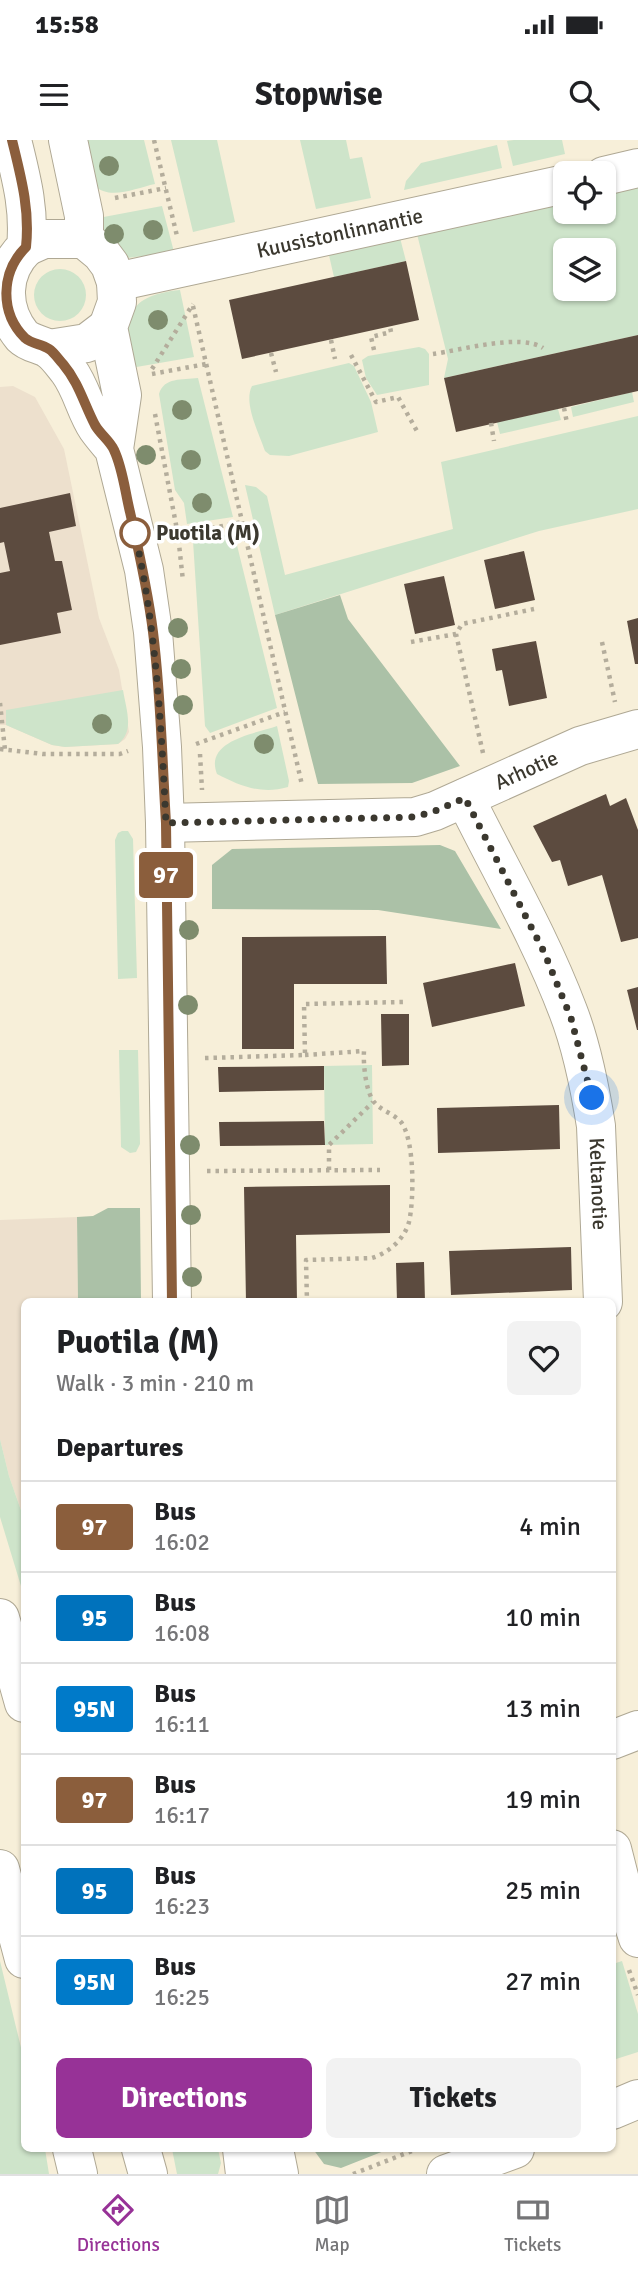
<!DOCTYPE html>
<meta charset="utf-8">
<style>
body{margin:0;font-family:Signika,sans-serif;background:#f2f2f2;color:#202124;height:100vh;display:flex;flex-direction:column;font-size:26px;white-space:nowrap}
*{box-sizing:border-box;margin:0}
p{font-size:23px;color:#757577}
.icon{flex:none;width:38px;height:38px;fill:none;stroke:currentColor;stroke-width:2;stroke-linecap:round;stroke-linejoin:round}
.map{position:relative;flex:1;overflow:hidden}
.details{position:absolute;left:21px;top:1158px;width:595px;height:854px;display:flex;flex-direction:column;background:#fff;border-radius:10px;box-shadow:0 2px 5px #0004}
.details>*{flex:none}
.badge{padding:0 14px;border-radius:5px;font-size:24px;line-height:46px}
.controls{position:absolute;left:553px;top:21px;display:grid;gap:14px}
.controls a{display:grid;place-items:center;width:63px;height:63px;border-radius:10px;background:#fff;box-shadow:0 2px 5px #0004;font-size:35px}
.you{position:absolute;width:35px;height:35px;margin:-18px;border:5px solid #fff;border-radius:50%;background:#1a73e8;box-shadow:0 0 0 10px #1a73e833}
.map>.badge{position:absolute;translate:-50% -50%;box-shadow:0 0 0 4px #fff}
h2{padding:0 35px;font-size:26px;line-height:63px}
.round{display:grid;place-items:center;flex:none;width:74px;height:74px;border-radius:10px;background:#f2f2f2}
.headline{display:flex;align-items:center;justify-content:space-between;height:119px;padding:0 35px}
h1{font-size:33px;font-weight:700;line-height:52px}
.primary-button{display:flex;gap:14px;margin-top:auto;padding:14px 35px}
.primary-button a{flex:1;height:80px;border-radius:10px;background:#973297;color:#fff;font-size:28px;font-weight:700;line-height:80px;text-align:center}
.primary-button a+a{background:#f2f2f2;color:#202124}
ul{padding:0;list-style:none}
li{display:flex;align-items:center;gap:21px;height:91px;padding:0 35px;border-top:2px solid #e0e0e0}
li div{flex:1}
li b{display:block;font-size:26px}
li em{font-style:normal}
li .badge{min-width:77px;font-weight:700;text-align:center}
.status{display:flex;justify-content:space-between;align-items:center;height:49px;padding:0 35px;background:#fff;direction:ltr}
.status svg{height:19px;fill:currentColor}
header{display:flex;justify-content:space-between;align-items:center;height:91px;padding:0 35px;background:#fff;font-size:32px;font-weight:700}
.menu{display:flex;justify-content:space-around;align-items:center;height:98px;border-top:2px solid #e0e0e0;background:#fff;font-size:19px;color:#757577}
.menu a{display:grid;justify-items:center;gap:4px}
.menu .on{color:#973297}
.map>svg:first-child{display:block}
</style>
<div class="status"><b>15:58</b><svg viewBox="0 0 49 12"><path d="M0 12V9h3v3zM5 12V6h3v6zM10 12V3h3v9zM15 12V0h3v12zM26 1h20v11H26zM47 4h2v5h-2z"/></svg></div>
<header><svg class="icon" aria-label="menu" viewBox="0 0 24 24"><path d="M4 6h16M4 12h16M4 18h16"/></svg>Stopwise<svg class="icon" aria-label="search" viewBox="0 0 24 24"><circle cx="10" cy="10" r="6"/><path d="M15 15l6 6"/></svg></header>
<div class="map">
<svg width="638" height="2034" viewBox="0 0 638 2034">
<rect width="100%" height="100%" fill="#f7efd9"/>
<path fill="#ede0cd" d="M13,246L35,257L64,309L99,478L119,530L129,592L125,599L118,604L65,607L52,605L6,585H0V247Z
M77,1077L78,1162H24V1379L9,1336L0,1299V1080Z"/>
<path fill="#cee4ca" fill-rule="evenodd" d="M84,0H144L155,44C136,48 109,61 94,45Z
M171,0H217L235,82L193,92Z
M300,0H346L350,19L362,17L371,58L316,69Z
M514,0H562L565,14L513,26L507,1Z
M497,5L502,28L404,50L406,41L421,23Z
M638,39V195L444,238L448,219L416,90L565,55V72H604V47ZM565,110H604V149H565Z
M162,66L174,112L127,118L93,79Z
M399,94L406,121L334,137L328,111Z
M34 155a26 26 0 1 1 52 0a26 26 0 1 1-52 0Z
M180,150L194,217L125,229C128,181 121,156 180,150Z
M419,207L425,209L429,214V245L377,255L366,238L362,220L368,216Z
M349,223L354,226L371,262L378,292L289,316L270,315L265,311C259,293 243,263 252,246Z
M198,238L233,377L187,384L184,363L175,350L159,254C164,237 182,240 198,238Z
M632,252L634,262L573,277L571,267Z
M558,269L561,280L500,294L497,282Z
M638,276V369L539,391L275,475L245,345L256,347L267,356L285,435L453,389L441,322Z
M234,393L277,568L210,593L205,586L193,401Z
M123,550C126,569 135,591 118,604L65,607L52,605L6,585V570Z
M277,586L289,641L288,647C262,655 240,646 217,634C204,601 254,594 277,586Z
M122,691H128L133,699L137,838L118,839L115,700L118,693Z
M119,910H138L140,1004L136,1012L130,1013L121,1007Z
M372,925L373,1004L325,1005L324,926Z
M0,1299L9,1336L24,1379V1456L0,1377Z
M0,1821L24,1920V2009H45L49,2034H0Z
M622,1821L638,1874V1912L613,1920V1824Z
M172,2009H218L221,2023L218,2034H177Z"/>
<path fill="#abc1a7" d="M340,455L348,479L460,626L412,643L318,644L275,475Z
M440,705L455,711L501,789L378,770L212,769V725L232,709Z
M108,1068H140L141,1162H78L77,1077L93,1076Z
M313,2009H389L341,2028L324,2024Z"/>
<path fill="#5c4b3f" d="M406,121L419,180L242,219L229,160Z
M638,195V251L456,292L444,238Z
M70,353L76,386L49,392L55,421H62L72,470L57,473L61,493L0,505V433L10,431L4,402L0,403V368Z
M524,411L535,460L495,469L484,420Z
M444,436L455,485L415,494L404,444Z
M638,478V524H635L627,481Z
M536,501L547,558L509,566L502,530L496,531L492,509Z
M606,654L610,666L626,658L638,690V798L621,802L602,735L568,746L560,720L552,722L533,686Z
M386,796L387,844H294V909H242V797Z
M515,823L525,866L432,887L423,843Z
M638,847V890H637L627,850Z
M381,874H409V925L382,926Z
M324,926V950L219,952L218,927Z
M559,965L560,1009L438,1013L437,968Z
M324,981L325,1005L220,1006L219,982Z
M390,1045V1093L296,1095L297,1162H246L244,1047Z
M571,1107L572,1150L451,1155L449,1111Z
M424,1122L425,1162H397L396,1123Z"/>
<g fill="none" stroke-linecap="round" stroke-linejoin="round">
<defs>
<g id="minor">
<path d="M604,36L638,28"/>
<path d="M26,107L44,99H84"/>
<path id="s1" d="M116,142L565,44"/>
<path d="M49,209L87,203L108,187"/>
<path id="s2" d="M465,658C500,729 540,797 568,871C582,907 590,948 596,986L603,1162"/>
<path id="s3" d="M165,683L415,677L435,671L580,606L638,589"/>
<path d="M612,1600L638,1590"/>
<path d="M612,1709L623,1752L638,1798"/>
<path d="M612,1970L638,1959"/>
<path d="M446,2034L515,2009"/>
</g>
<path id="major" d="M12,0C21,37 30,69 26,107C0,132 0,169 22,196C30,204 42,204 50,210C57,215 63,224 68,230C82,249 85,270 97,288C102,295 108,302 114,309
M68,0L84,76V99L101,113L110,125L116,142L117,162L108,187L122,255L114,309L144,430L153,492L162,607L165,683L172,1162
M0,1478L24,1563
M0,1729L24,1819
M72,2009L78,2034
M141,2009L148,2034
M242,2009L245,2034
M274,2009L279,2034"/>
</defs>
<use href="#minor" stroke="#afa894" stroke-width="40"/>
<use href="#major" stroke="#afa894" stroke-width="40"/>
<path stroke="#b4ad9c" stroke-width="4.5" stroke-dasharray="3.5 5" stroke-linecap="butt" d="M154,0L177,96
M115,58L166,48
M193,166L302,645
M331,200L335,219
M374,210L371,197L391,192L390,187
M271,213L276,232
M433,214C461,210 521,193 543,208
M351,215L376,262L398,257L418,293
M152,229L193,164
M152,234L206,224
M564,268L567,283
M155,274L178,395L183,441
M491,283L494,301
M178,395L242,382
M411,502L456,494
M602,502L615,562
M0,563L5,610
M196,604L285,572
M0,609L43,614H120L128,611
M483,613L456,494L462,484L534,469
M200,614L202,650
M305,915L364,911C363,924 366,954 375,963C382,971 394,974 401,982C415,1000 414,1061 409,1082C404,1100 388,1113 372,1118L306,1120L307,1162
M205,918L305,915L304,864L403,862
M329,1030V1005L373,962
M207,1031L380,1030
M629,1830L638,1855
M353,2034L417,2009"/>
<use href="#minor" stroke="#fff" stroke-width="38"/>
<use href="#major" stroke="#fff" stroke-width="38"/>
</g>
<g fill="#7e8c6d">
<circle cx="109" cy="26" r="10"/>
<circle cx="153" cy="90" r="10"/>
<circle cx="114" cy="94" r="10"/>
<circle cx="158" cy="180" r="10"/>
<circle cx="182" cy="270" r="10"/>
<circle cx="146" cy="315" r="10"/>
<circle cx="191" cy="320" r="10"/>
<circle cx="202" cy="363" r="10"/>
<circle cx="178" cy="488" r="10"/>
<circle cx="181" cy="529" r="10"/>
<circle cx="183" cy="565" r="10"/>
<circle cx="102" cy="584" r="10"/>
<circle cx="264" cy="604" r="10"/>
<circle cx="189" cy="790" r="10"/>
<circle cx="188" cy="865" r="10"/>
<circle cx="190" cy="1005" r="10"/>
<circle cx="191" cy="1075" r="10"/>
<circle cx="192" cy="1137" r="10"/>
</g>
<g fill="none" stroke-linecap="round" stroke-linejoin="round">
<defs>
<path id="line" d="M12,0C21,37 30,69 26,107C0,133 0,173 25,198C32,204 41,204 49,209C54,212 59,220 63,224C79,243 84,264 95,285C100,294 110,301 114,310C123,329 125,352 130,372C139,412 148,451 153,492C161,555 162,619 166,683L172,1162"/>
</defs>
<use href="#line" stroke="#fff" stroke-width="16"/>
<use href="#line" stroke="#8b5e3c" stroke-width="10"/>
<path stroke="#3b382f" stroke-width="7" stroke-dasharray="0 12.6" d="M135,393L133,385C156,483 161,582 166,683L415,677L435,671L465,658L544,812L571,878L592,958"/>
</g>
<circle fill="#fff" stroke="#8b5e3c" stroke-width="3.5" cx="135" cy="393" r="14"/>
<g text-anchor="middle" stroke-width="7" stroke-linejoin="round" paint-order="stroke">
<g font-size="21" fill="#3b382f" stroke="#fff">
<text dy="7" stroke="none"><textPath href="#s1" startOffset="229">Kuusistonlinnantie</textPath></text>
<text dy="7" stroke="none"><textPath href="#s3" startOffset="371">Arhotie</textPath></text>
<text dy="7" stroke="none"><textPath href="#s2" startOffset="413">Keltanotie</textPath></text>
</g>
<g font-size="21" font-weight="bold" fill="#3b382f" stroke="#fff" text-anchor="start">
<text x="156" y="400">Puotila (M)</text>
</g>
</g>
</svg>
<div class="controls">
<a><svg class="icon" aria-label="locate" viewBox="0 0 24 24"><circle cx="12" cy="12" r="6"/><path d="M12 2v4M12 18v4M2 12h4M18 12h4"/></svg></a>
<a><svg class="icon" aria-label="layers" viewBox="0 0 24 24"><path d="M12 4l9 5-9 5-9-5zM3 14l9 5 9-5"/></svg></a>
</div>
<div class="you" style="left:592px;top:958px"></div>
<b class="badge" style="left:166px;top:735px;background:#8b5e3c;color:#fff">97</b>
<section class="details">
<div class="headline"><div><h1>Puotila (M)</h1><p>Walk · 3 min · 210 m</p></div><a class="round"><svg class="icon" aria-label="heart" viewBox="0 0 24 24"><path d="M12 20l-8-8c-3-5 5-10 8-4 3-6 11-1 8 4z"/></svg></a></div>
<h2>Departures</h2>
<ul>
<li><span class="badge" style="background:#8b5e3c;color:#fff">97</span><div><b>Bus</b><p>16:02</p></div><em>4 min</em></li>
<li><span class="badge" style="background:#0072bc;color:#fff">95</span><div><b>Bus</b><p>16:08</p></div><em>10 min</em></li>
<li><span class="badge" style="background:#007ac9;color:#fff">95N</span><div><b>Bus</b><p>16:11</p></div><em>13 min</em></li>
<li><span class="badge" style="background:#8b5e3c;color:#fff">97</span><div><b>Bus</b><p>16:17</p></div><em>19 min</em></li>
<li><span class="badge" style="background:#0072bc;color:#fff">95</span><div><b>Bus</b><p>16:23</p></div><em>25 min</em></li>
<li><span class="badge" style="background:#007ac9;color:#fff">95N</span><div><b>Bus</b><p>16:25</p></div><em>27 min</em></li>
</ul>
<div class="primary-button"><a>Directions</a><a>Tickets</a></div>
</section>
</div>
<nav class="menu">
<a class="on"><svg class="icon" aria-label="directions" viewBox="0 0 24 24"><path d="M12 3l9 9-9 9-9-9zM9 14v-3h6M13 9l2 2-2 2"/></svg>Directions</a>
<a><svg class="icon" aria-label="map" viewBox="0 0 24 24"><path d="M3 6l6-2 6 2 6-2v14l-6 2-6-2-6 2zM9 4v14M15 6v14"/></svg>Map</a>
<a><svg class="icon" aria-label="tickets" viewBox="0 0 24 24"><path d="M3 7h18v10H3zM15 7v10"/></svg>Tickets</a>
</nav>
